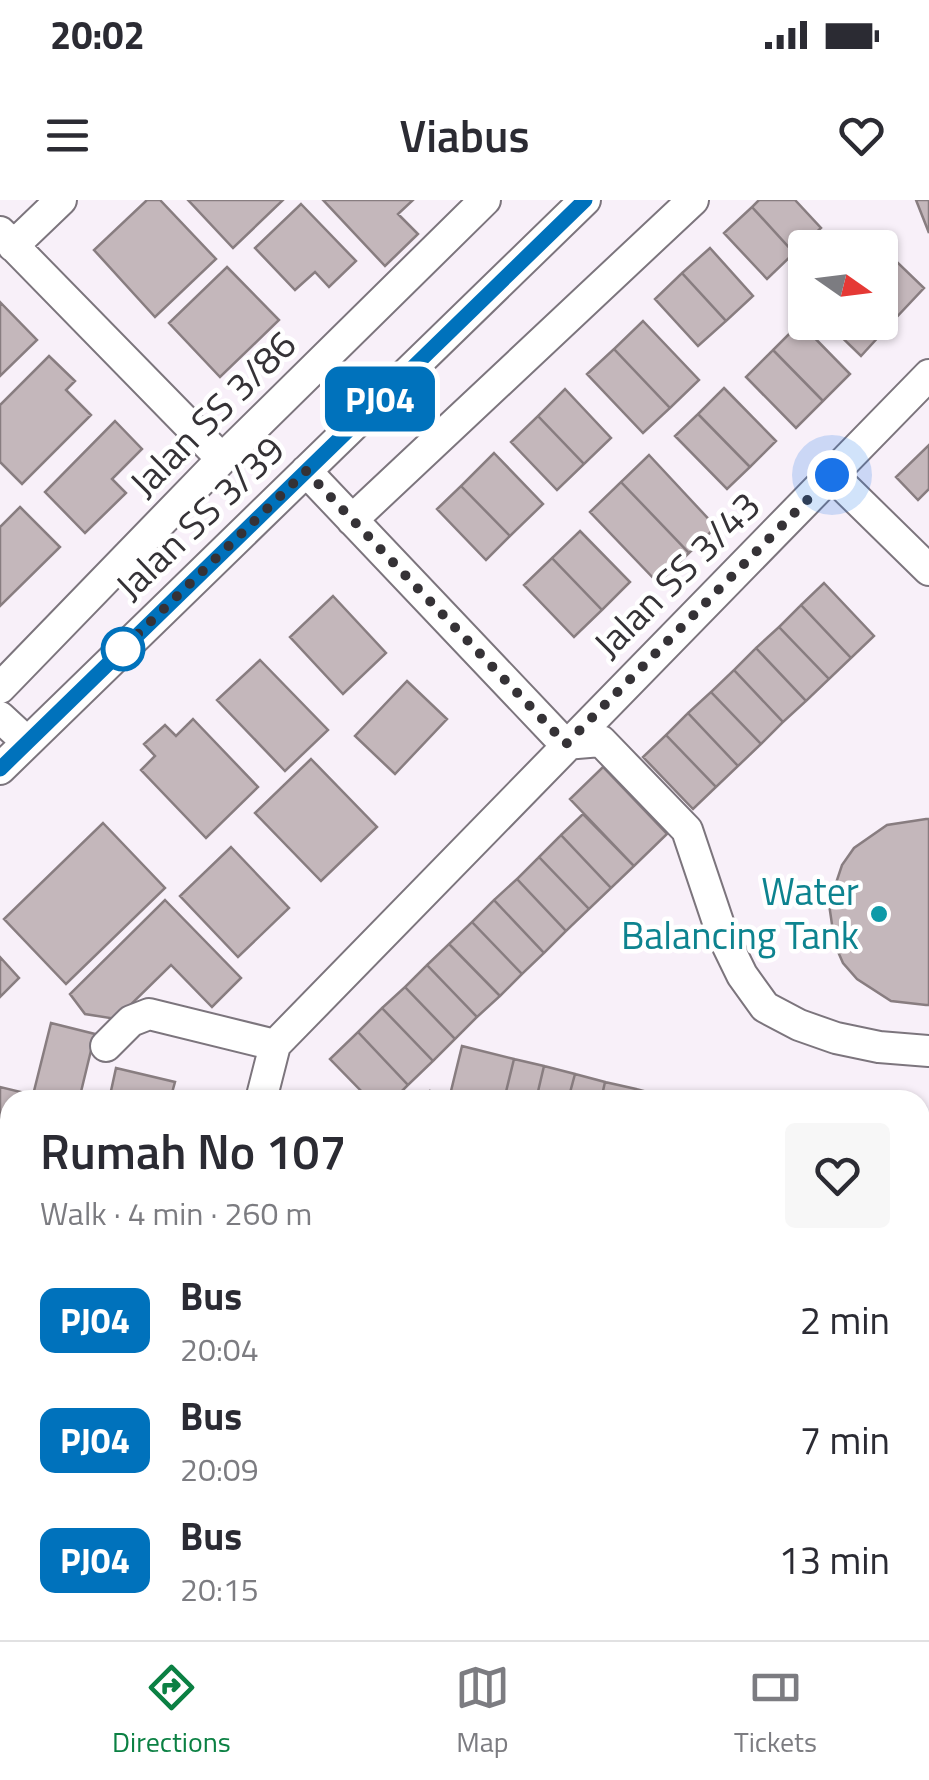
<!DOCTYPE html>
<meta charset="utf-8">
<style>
body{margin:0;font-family:"Titillium Web",sans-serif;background:#f7f7f7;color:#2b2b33;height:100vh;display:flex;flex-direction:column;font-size:38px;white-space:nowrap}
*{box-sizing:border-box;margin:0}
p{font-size:32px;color:#7c7c81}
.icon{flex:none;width:55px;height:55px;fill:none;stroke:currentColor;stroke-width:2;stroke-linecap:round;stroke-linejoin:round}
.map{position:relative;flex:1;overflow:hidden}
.side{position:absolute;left:0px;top:890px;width:930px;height:550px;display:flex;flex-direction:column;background:#fff;border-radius:30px 30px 0 0;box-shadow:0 2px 8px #0004}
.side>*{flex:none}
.badge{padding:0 20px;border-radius:15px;font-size:35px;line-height:65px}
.needle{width:65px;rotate:104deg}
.controls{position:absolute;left:788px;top:30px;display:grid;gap:20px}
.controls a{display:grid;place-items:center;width:110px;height:110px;border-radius:10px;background:#fff;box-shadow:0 2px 8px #0004;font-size:50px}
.you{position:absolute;width:50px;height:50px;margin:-25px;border:8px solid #fff;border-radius:50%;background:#1a73e8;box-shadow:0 0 0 15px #1a73e833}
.map>.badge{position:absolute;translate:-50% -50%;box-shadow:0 0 0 5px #fff}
.round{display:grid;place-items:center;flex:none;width:105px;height:105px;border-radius:10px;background:#f7f7f7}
.head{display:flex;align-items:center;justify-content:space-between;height:170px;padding:0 40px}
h1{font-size:48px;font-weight:600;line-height:75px}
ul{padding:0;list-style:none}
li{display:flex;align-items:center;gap:30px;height:120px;padding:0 40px}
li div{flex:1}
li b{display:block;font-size:38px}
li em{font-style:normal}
li .badge{min-width:110px;font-weight:700;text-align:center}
.status{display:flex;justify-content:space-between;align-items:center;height:70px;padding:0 50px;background:#fff;direction:ltr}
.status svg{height:28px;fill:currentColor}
header{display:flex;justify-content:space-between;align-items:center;height:130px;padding:0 40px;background:#fff;font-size:45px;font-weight:600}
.tab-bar{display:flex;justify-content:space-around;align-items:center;height:140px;border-top:2px solid #e1e1e2;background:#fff;font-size:28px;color:#7c7c81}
.tab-bar a{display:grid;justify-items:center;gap:5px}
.tab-bar .active{color:#0b8043}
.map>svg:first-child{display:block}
</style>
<div class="status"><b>20:02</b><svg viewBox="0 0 49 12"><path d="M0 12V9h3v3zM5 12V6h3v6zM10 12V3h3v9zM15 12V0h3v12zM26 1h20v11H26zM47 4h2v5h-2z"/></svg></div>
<header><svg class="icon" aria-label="menu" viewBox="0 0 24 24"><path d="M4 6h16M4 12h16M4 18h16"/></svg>Viabus<svg class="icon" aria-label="heart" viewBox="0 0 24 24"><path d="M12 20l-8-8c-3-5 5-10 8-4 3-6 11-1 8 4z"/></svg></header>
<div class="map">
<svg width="929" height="1440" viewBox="0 0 929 1440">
<rect width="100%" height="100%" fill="#f8f0f9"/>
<path fill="#f0e3f2" d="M139,1430H416L413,1440H159L137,1434Z"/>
<path fill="#c4b7bb" stroke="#887d80" stroke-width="2.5" d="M147,0H160L216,59L155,117L94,50Z
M188,0H283L233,48Z
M323,0H413L398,14L418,34L385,66Z
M759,0H795L821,28L794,53L752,7Z
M916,0H929V33Z
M301,4L356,61L329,87L315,72L295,90L255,48Z
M752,7L794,53L767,79L724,33Z
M871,37L924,88L892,122L880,111V48H861Z
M710,48L753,96L726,121L682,73Z
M227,67L279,120L220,177L169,123Z
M682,73L726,121L698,146L655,99Z
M0,102L37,140L0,176Z
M880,111L892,122L861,156L826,122H880Z
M643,121L699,180L670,208L614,149Z
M800,123L850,174L823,201L773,150Z
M614,149L670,208L643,233L587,174Z
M773,150L823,201L796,228L746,177Z
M49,156L75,181L66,190L91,215L22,284L0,262V205Z
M724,188L776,241L750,267L698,214Z
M565,189L611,238L584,264L538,216Z
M698,214L750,267L727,289L675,236Z
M538,216L584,264L557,290L511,242Z
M115,221L142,249L112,279L126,293L85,333L45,292Z
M929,245V289L918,300L896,277Z
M494,253L543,304L510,336L461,286Z
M649,255L716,327L689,353L621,282Z
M621,282L689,353L658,383L590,312Z
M461,286L510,336L486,360L437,309Z
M20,307L60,347L0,406V327Z
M580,331L630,382L602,410L552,358Z
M552,358L602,410L574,437L524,385Z
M824,383L874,436L851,458L801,405Z
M333,396L386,453L343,494L290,437Z
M801,405L851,458L829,479L779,427Z
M779,427L829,479L806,501L756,448Z
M756,448L806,501L783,522L734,470Z
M260,460L328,530L285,571L217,500Z
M734,470L783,522L761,544L711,492Z
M407,481L447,519L395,574L355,536Z
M711,492L761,544L738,566L688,513Z
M688,513L738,566L716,587L666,535Z
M193,519L258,587L206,638L141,570L155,556L144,544L165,525L176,536Z
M666,535L716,587L693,609L643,557Z
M311,559L377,627L321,681L255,613Z
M603,567L667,634L634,666L570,599Z
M583,614L634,666L611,688L561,635Z
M926,619H929V805H926L891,801L857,779L843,763L835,745L829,704L842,665L854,648L887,625Z
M103,623L165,688L66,784L4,719Z
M561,635L611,688L589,709L539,657Z
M231,647L289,708L238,757L180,696Z
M539,657L589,709L566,731L517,679Z
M517,679L566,731L544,753L494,700Z
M165,700L241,778L212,807L171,765L116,819L85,814L70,794Z
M494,700L544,753L522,774L472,722Z
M472,722L522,774L500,796L449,744Z
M449,744L500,796L477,817L427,765Z
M0,757L19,778L0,797Z
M427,765L477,817L455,839L405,787Z
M405,787L455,839L433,861L382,808Z
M382,808L433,861L408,885L358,832Z
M51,823L95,834L79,900H10V926L0,924V887L33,895Z
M358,832L408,885L393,900H370L330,859Z
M462,846L514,859L504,900H428L430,891L450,895Z
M514,859L544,866L536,900H504Z
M544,866L575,874L568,900H536Z
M116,868L175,882L170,900H109Z
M575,874L605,882L601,900H568Z
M605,882L636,889L633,900H601Z
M636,889L666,897V900H633Z
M920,973L929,975V1051L920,1048Z
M920,1155L929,1158V1180L920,1215Z
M10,1223V1308L0,1305V1263Z
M222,1430H253L251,1440L220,1439Z
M253,1430H284L282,1440H251Z
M284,1430H315L313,1440H282Z
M315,1430H346L343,1440H313Z
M346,1430H387L385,1440H343Z
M549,1430H580L578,1440L547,1437Z
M580,1430H612L609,1440H578Z
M612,1430H644L642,1440H609Z
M644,1430H676L673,1440H642Z
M676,1430H708L705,1440H673Z
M708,1430H739L737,1440H705Z
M739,1430H771L768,1440H737Z
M771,1430H803L800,1440H768Z
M803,1430H830L834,1431L832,1440H800Z
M834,1431L864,1439V1440H832Z"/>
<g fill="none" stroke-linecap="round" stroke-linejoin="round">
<defs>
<path id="minor" d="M0,32L222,259
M13,46L61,0
M306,271L565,544L601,541L687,630L722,734L742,775L765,807L799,825L836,838L879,847L929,851
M832,275L929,370
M352,320L693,0
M0,488L222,259L485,0
M0,517L27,542
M0,569L585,0
M106,846L131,821L149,814L275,845
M261,900L275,845L929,175
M920,1092L929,1094
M0,1148L10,1151
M920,1344L929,1308
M920,1386L929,1388
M127,1440L130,1430
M423,1440L426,1430
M896,1440L899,1430"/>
</defs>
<use href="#minor" stroke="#7c757d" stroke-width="34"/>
<use href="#minor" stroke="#fff" stroke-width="30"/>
</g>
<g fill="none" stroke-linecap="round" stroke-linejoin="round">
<defs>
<path id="line" d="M0,569L585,0"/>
</defs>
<use href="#line" stroke="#fff" stroke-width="22"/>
<use href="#line" stroke="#0072bc" stroke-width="15"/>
<path stroke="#353236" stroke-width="10" stroke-dasharray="0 18" d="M123,449L111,460L306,271L566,544L832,275"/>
</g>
<circle fill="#fff" stroke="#0072bc" stroke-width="5" cx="123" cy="449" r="20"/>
<circle fill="#0f9aa8" stroke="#fff" stroke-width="4" cx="879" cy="714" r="10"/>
<g text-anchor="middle" stroke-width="9" stroke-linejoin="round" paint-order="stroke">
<g font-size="38" fill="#353236" stroke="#fff">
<text transform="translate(213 214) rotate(-45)" y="13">Jalan SS 3/86</text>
<text transform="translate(200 318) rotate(-44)" y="13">Jalan SS 3/39</text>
<text transform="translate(677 375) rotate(-45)" y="13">Jalan SS 3/43</text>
</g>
<g font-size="38" fill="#0d838f" stroke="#fff" text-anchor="end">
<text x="859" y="705">Water<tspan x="859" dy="44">Balancing Tank</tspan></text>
</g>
</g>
</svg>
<div class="controls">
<a><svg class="needle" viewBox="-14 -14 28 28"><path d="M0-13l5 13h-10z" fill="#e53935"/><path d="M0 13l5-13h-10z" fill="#7c7c81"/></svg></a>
</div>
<div class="you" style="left:832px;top:275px"></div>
<b class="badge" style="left:380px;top:199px;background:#0072bc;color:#fff">PJ04</b>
<section class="side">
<div class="head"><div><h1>Rumah No 107</h1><p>Walk · 4 min · 260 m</p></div><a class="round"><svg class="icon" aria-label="heart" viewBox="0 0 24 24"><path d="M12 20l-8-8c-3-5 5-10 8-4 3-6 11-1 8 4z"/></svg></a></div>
<ul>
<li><span class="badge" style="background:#0072bc;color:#fff">PJ04</span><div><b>Bus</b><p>20:04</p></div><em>2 min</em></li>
<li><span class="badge" style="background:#0072bc;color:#fff">PJ04</span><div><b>Bus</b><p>20:09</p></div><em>7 min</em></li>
<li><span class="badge" style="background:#0072bc;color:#fff">PJ04</span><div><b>Bus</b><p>20:15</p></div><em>13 min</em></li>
</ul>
</section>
</div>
<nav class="tab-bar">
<a class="active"><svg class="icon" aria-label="directions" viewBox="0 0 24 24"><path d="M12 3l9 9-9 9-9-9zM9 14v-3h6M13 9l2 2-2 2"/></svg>Directions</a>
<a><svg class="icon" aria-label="map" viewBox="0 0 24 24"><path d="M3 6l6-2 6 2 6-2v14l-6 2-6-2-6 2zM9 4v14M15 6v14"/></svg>Map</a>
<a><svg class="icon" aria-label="tickets" viewBox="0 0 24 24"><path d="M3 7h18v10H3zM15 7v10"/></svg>Tickets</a>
</nav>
